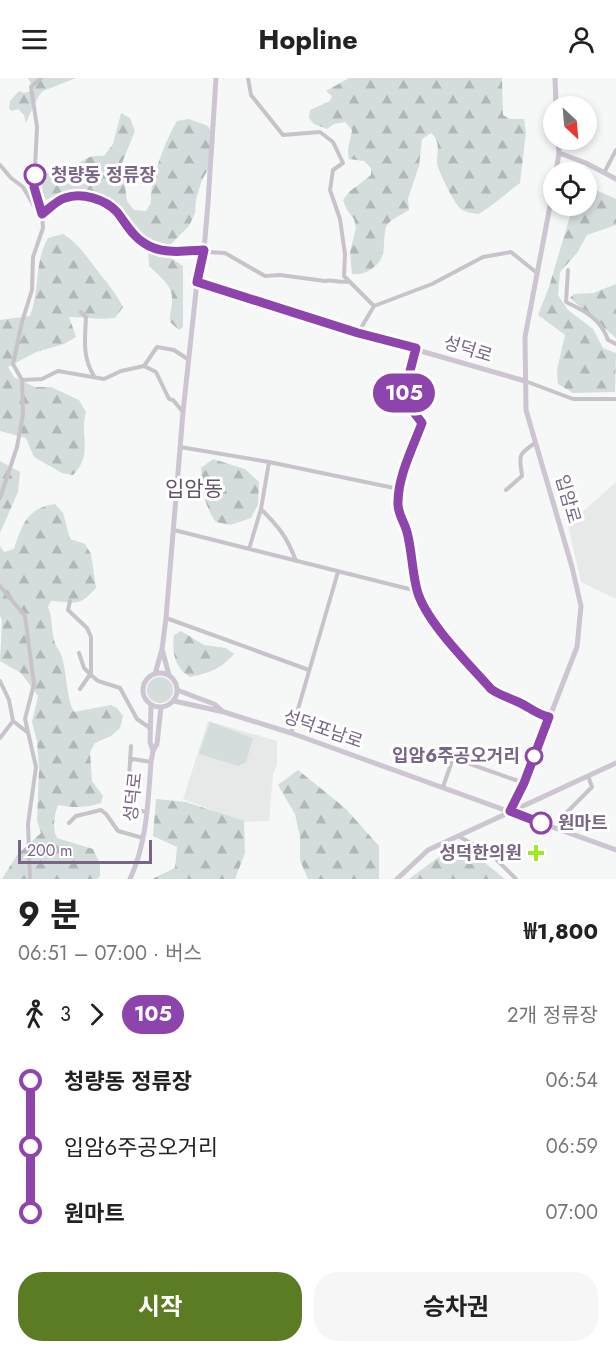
<!DOCTYPE html>
<html lang="ko">
<meta charset="utf-8">
<style>
body{margin:0;font-family:Jost,"Noto Sans KR",sans-serif;background:#f6f6f6;color:#222;height:100vh;display:flex;flex-direction:column;font-size:22px;white-space:nowrap}
*{box-sizing:border-box;margin:0}
p{font-size:20px;color:#767676}
.icon{flex:none;width:33px;height:33px;fill:none;stroke:currentColor;stroke-width:2;stroke-linecap:round;stroke-linejoin:round}
.map{position:relative;height:801px;overflow:hidden}
.side{display:flex;flex-direction:column;background:#fff;flex:1}
.side>*{flex:none}
.badge{padding:0 12px;border-radius:20px;font-size:21px;line-height:39px}
.needle{width:39px;rotate:154deg}
.fabs{position:absolute;left:543px;top:18px;display:grid;gap:12px}
.fabs a{display:grid;place-items:center;width:54px;height:54px;border-radius:50%;background:#fff;box-shadow:0 3px 9px #0003;font-size:30px}
.scale{position:absolute;left:18px;bottom:15px;width:134px;box-sizing:border-box;padding-left:6px;border:3px solid #796687;border-top:0;font-size:16px;line-height:21px;white-space:nowrap;color:#796687;-webkit-text-stroke:4px #fff;paint-order:stroke}
.map>.badge{position:absolute;translate:-50% -50%;box-shadow:0 0 0 3px #fff}
.legs{display:flex;align-items:center;gap:9px;height:66px;padding:0 18px;font-size:20px}
.legs p{margin-inline-start:auto}
.overview{display:flex;align-items:center;justify-content:space-between;height:102px;padding:0 18px}
h1{font-size:33px;font-weight:700;line-height:45px}
.button{display:flex;gap:12px;margin-top:auto;padding:12px 18px}
.button a{flex:1;height:69px;border-radius:24px;background:#5b7c23;color:#fff;font-size:24px;font-weight:700;line-height:69px;text-align:center}
.button a+a{background:#f6f6f6;color:#222}
ul{padding:0 18px;list-style:none}
li{display:flex;align-items:center;gap:21px;height:66px;font-size:22px}
li i{display:grid;place-items:center;width:9px;height:100%;margin:0 8px;background:currentColor}
li i::after{content:'';width:15px;height:15px;margin:-8px;border:4px solid;border-radius:50%;background:#fff}
li p{margin-inline-start:auto}
li:first-child i{background:linear-gradient(#0000 50%,currentColor 0)}
li:last-child i{background:linear-gradient(currentColor 50%,#0000 0)}
header{display:flex;justify-content:space-between;align-items:center;height:78px;padding:0 18px;background:#fff;font-size:27px;font-weight:700}
.map>svg:first-child{display:block}
</style>
<header><svg class="icon" aria-label="menu" viewBox="0 0 24 24"><path d="M4 6h16M4 12h16M4 18h16"/></svg>Hopline<svg class="icon" aria-label="person" viewBox="0 0 24 24"><circle cx="12" cy="8" r="4"/><path d="M4 21q1-7 8-7t8 7"/></svg></header>
<div class="map">
<svg width="616" height="801" viewBox="0 0 616 801">
<defs>
<pattern id="forest-firs" width="22" height="20" patternUnits="userSpaceOnUse" patternTransform="scale(1.5)"><rect width="22" height="20" fill="#d4dddc"/><path d="M5 1l3.5 6h-7zM16 11l3.5 6h-7z" fill="#b1b7b8"/></pattern>
</defs>
<rect width="100%" height="100%" fill="#f5f8f6"/>
<path fill="#e7e9e9" d="M616,404V521L581,504L568,447Z
M208,643L277,663V687L273,696L269,743L236,744L216,736L210,731L183,721Z"/>
<path fill="#d4dddc" d="M147 612a13 13 0 1 1 26 0a13 13 0 1 1-26 0Z
M210,644L253,660L246,684L238,688L199,676Z"/>
<path fill="url(#forest-firs)" d="M28,0H76L43,13C37,18 30,37 26,45L24,37L18,31L12,33L9,31L10,23L19,13L24,15L34,12Z
M349,0H502L503,37L510,41H524L526,54L520,105C506,115 493,128 478,136C472,135 466,135 461,131C454,125 438,93 437,85C437,72 441,64 431,55L422,61L419,88L408,121L409,132C402,137 389,141 386,149C382,163 388,179 374,189C367,195 361,197 352,196L350,174L356,150L354,141L347,132L343,122L349,114L371,97V90L364,83L349,81C346,70 351,63 352,52L345,44L334,46L327,51L314,46L309,40L310,32L330,23L332,18L326,13Z
M121,35L130,40L135,53L122,85L127,123L134,132L146,133L151,125C149,104 166,61 177,43L189,41L208,48L215,62L211,86L202,102L196,121L195,135L189,148L170,167L171,180L183,188V249L179,252L170,244C169,235 173,228 172,219C172,207 157,196 149,188C149,179 148,169 143,160C130,135 100,107 68,113C61,115 53,119 46,122L42,116V100C54,87 59,93 73,88C88,82 85,77 104,78L113,66Z
M587,108L616,121V147L587,157L577,175L560,194L558,217L568,232L593,251L603,270L616,275L615,314L573,315L558,306L557,292L565,257L538,237L549,209L573,128H586Z
M63,156C82,168 90,184 104,201C112,211 117,218 123,229L115,240C100,242 84,239 69,239L76,259L64,266L36,274L8,289L14,299L35,309H51L79,322L86,334C79,358 94,375 73,397L62,395L34,379L26,360L0,353V242L30,238C40,213 34,184 48,160Z
M616,206V260L570,220L574,216L593,215Z
M213,381L245,391L259,404L258,427L251,440L230,447L216,444C204,428 202,409 201,390Z
M0,383L20,394L18,414L0,455Z
M55,426L63,435L70,461L85,466L91,476L96,510C78,530 76,524 51,523L48,529C53,541 51,550 54,562C55,568 60,573 62,579C67,596 66,619 74,634L111,627L117,630L123,638L120,650L111,658L95,665L90,674L92,703L103,718L101,725C86,730 73,730 58,727C54,738 52,750 57,760L93,771L100,786V798L97,801H2L17,777L41,755L37,743L39,690L37,663L32,644L38,618L21,595L0,583L2,543L0,537V468L4,474L14,471C22,447 27,430 55,426Z
M181,553L204,567L226,570L234,576C221,591 209,595 190,599C174,589 172,574 174,557Z
M298,692L345,730L379,768V801H308L300,782V759L295,736L278,707Z
M156,721L186,724L244,743L245,775L235,801H152L175,790L177,769L153,758Z
M459,764L505,801H409Z"/>
<g fill="none" stroke-linecap="round" stroke-linejoin="round">
<path stroke="#c8c3cb" stroke-width="4" d="M248,0L251,17L283,57L320,54L333,64L343,85L333,92L330,112L340,141L345,176L344,198L374,228
M0,87L11,100L23,109L42,142
M604,95L616,72
M42,136L65,119H90L113,131L124,146L144,165L160,171L225,175L265,198L280,197L325,203C334,201 340,206 349,203
M568,192L566,224C585,233 601,241 608,262L616,266
M81,234L86,239C85,261 82,279 94,298
M358,255L374,228L432,206L483,179L511,174L537,195
M416,271L403,320L422,345C413,369 398,398 398,424C398,435 404,443 407,454C412,473 412,493 417,512C426,543 469,586 491,611C499,617 508,619 518,624C530,629 535,636 549,639
M144,288L157,269L174,272L189,282
M22,302L42,301L58,293L104,301L121,293L144,288L156,294L169,321L173,322L183,334
M525,303L573,321H616
M180,369L269,384L399,411
M506,412L522,398C520,378 516,378 535,365
M0,420L17,369L23,336L22,302L13,286L22,244L32,212L33,179L43,150L42,136L34,109L37,49L31,9L41,0
M261,431C279,449 287,459 296,483
M174,452L417,513
M249,471L261,431L269,384
M0,508L25,538L34,606L25,641L36,689L28,746L30,801
M70,523L68,532L87,550L91,559V595L80,611
M166,540L309,592
M79,575L84,590L91,597L98,603L120,610L137,641L150,650
M0,603L9,622L13,643L27,654
M291,655L338,494
M0,660L13,643
M130,683L131,668
M443,709L453,680L524,705
M147,734L127,730L130,684L133,681L151,684
M69,745L76,738L101,732L106,736L118,753L143,760
M580,747L571,744L564,737L592,709L588,698
M458,758L491,776L516,801"/>
<path stroke="#cdc5d2" stroke-width="5" d="M555,0L556,28
M559,75L586,85L616,101
M556,94L559,75L558,62
M197,204L358,255L525,303
M162,571L169,597
M143 612a17 17 0 1 1 34 0a17 17 0 1 1-34 0Z
M155,596L162,571L166,540L183,334L197,204L204,172L208,125L216,0
M177,612L214,626L222,633
M174,623L224,634L291,655L616,772
M151,627L150,664L153,673
M510,733L524,705L577,569L581,528L572,489L526,332L525,259L554,107
M130,801C147,764 148,724 151,684L153,673L157,666L161,629
M397,801L428,772L616,685"/>
</g>
<g fill="none" stroke-linecap="round" stroke-linejoin="round">
<defs>
<path id="line-1" d="M35,97L34,109L42,136C49,131 57,122 65,120C81,114 105,121 117,134C125,144 132,158 144,165C161,177 185,173 204,172L197,204L358,255L416,270L403,320L422,345C413,369 398,398 398,424C397,435 404,443 407,454C412,473 412,493 417,512C425,543 469,586 491,611C499,617 508,619 518,624C530,629 535,636 549,639L524,705L510,733L541,745"/>
</defs>
<use href="#line-1" stroke="#fff" stroke-width="14"/>
<use href="#line-1" stroke="#8e44ad" stroke-width="9"/>
</g>
<g fill="#fff" stroke="#8e44ad" stroke-width="3">
<circle cx="35" cy="97" r="10"/>
<circle cx="534" cy="678" r="8"/>
<circle cx="541" cy="745" r="10"/>
</g>
<path fill="#a1ea24" stroke="#fff" stroke-width="2" d="M533 766h6v6h6v6h-6v6h-6v-6h-6v-6h6z"/>
<g text-anchor="middle" stroke-width="6" stroke-linejoin="round" paint-order="stroke">
<g font-size="18" font-weight="bold" fill="#796687" stroke="#fff" text-anchor="start">
<text x="51" y="103">청량동 정류장</text>
<text x="520" y="684" text-anchor="end">입암6주공오거리</text>
<text x="558" y="751">원마트</text>
</g>
<g font-size="18" fill="#796687" stroke="#fff">
<text transform="translate(468 271) rotate(17)" y="6">성덕로</text>
<text transform="translate(568 421) rotate(74)" y="6">입암로</text>
<text transform="translate(323 651) rotate(19)" y="6">성덕포남로</text>
<text transform="translate(133 719) rotate(-84)" y="6">성덕로</text>
</g>
<g font-size="18" font-weight="bold" fill="#796687" stroke="#fff" text-anchor="end">
<text x="522" y="781">성덕한의원</text>
</g>
<g font-size="21" fill="#62546c" stroke="#fff">
<text x="194" y="418">입암동</text>
</g>
</g>
</svg>
<div class="fabs">
<a><svg class="needle" viewBox="-14 -14 28 28"><path d="M0-13l5 13h-10z" fill="#e53935"/><path d="M0 13l5-13h-10z" fill="#767676"/></svg></a>
<a><svg class="icon" aria-label="locate" viewBox="0 0 24 24"><circle cx="12" cy="12" r="6"/><path d="M12 2v4M12 18v4M2 12h4M18 12h4"/></svg></a>
</div>
<div class="scale">200 m</div>
<b class="badge" style="left:404px;top:315px;background:#8e44ad;color:#fff">105</b>
</div>
<section class="side">
<div class="overview"><div><h1>9 분</h1><p>06:51 – 07:00 · 버스</p></div><b>₩1,800</b></div>
<div class="legs"><svg class="icon" aria-label="walk" viewBox="0 0 24 24"><circle cx="13" cy="4" r="2"/><path d="M13 8l-2 6 4 7M11 14l-3 7M7 12l3-4h3l4 4"/></svg>3<svg class="icon" aria-label="forward" viewBox="0 0 24 24"><path d="M9 5l7 7-7 7"/></svg><b class="badge" style="background:#8e44ad;color:#fff">105</b><p>2개 정류장</p></div>
<ul>
<li><i style="color:#8e44ad"></i><b>청량동 정류장</b><p>06:54</p></li>
<li><i style="color:#8e44ad"></i><span>입암6주공오거리</span><p>06:59</p></li>
<li><i style="color:#8e44ad"></i><b>원마트</b><p>07:00</p></li>
</ul>
<div class="button"><a>시작</a><a>승차권</a></div>
</section>
